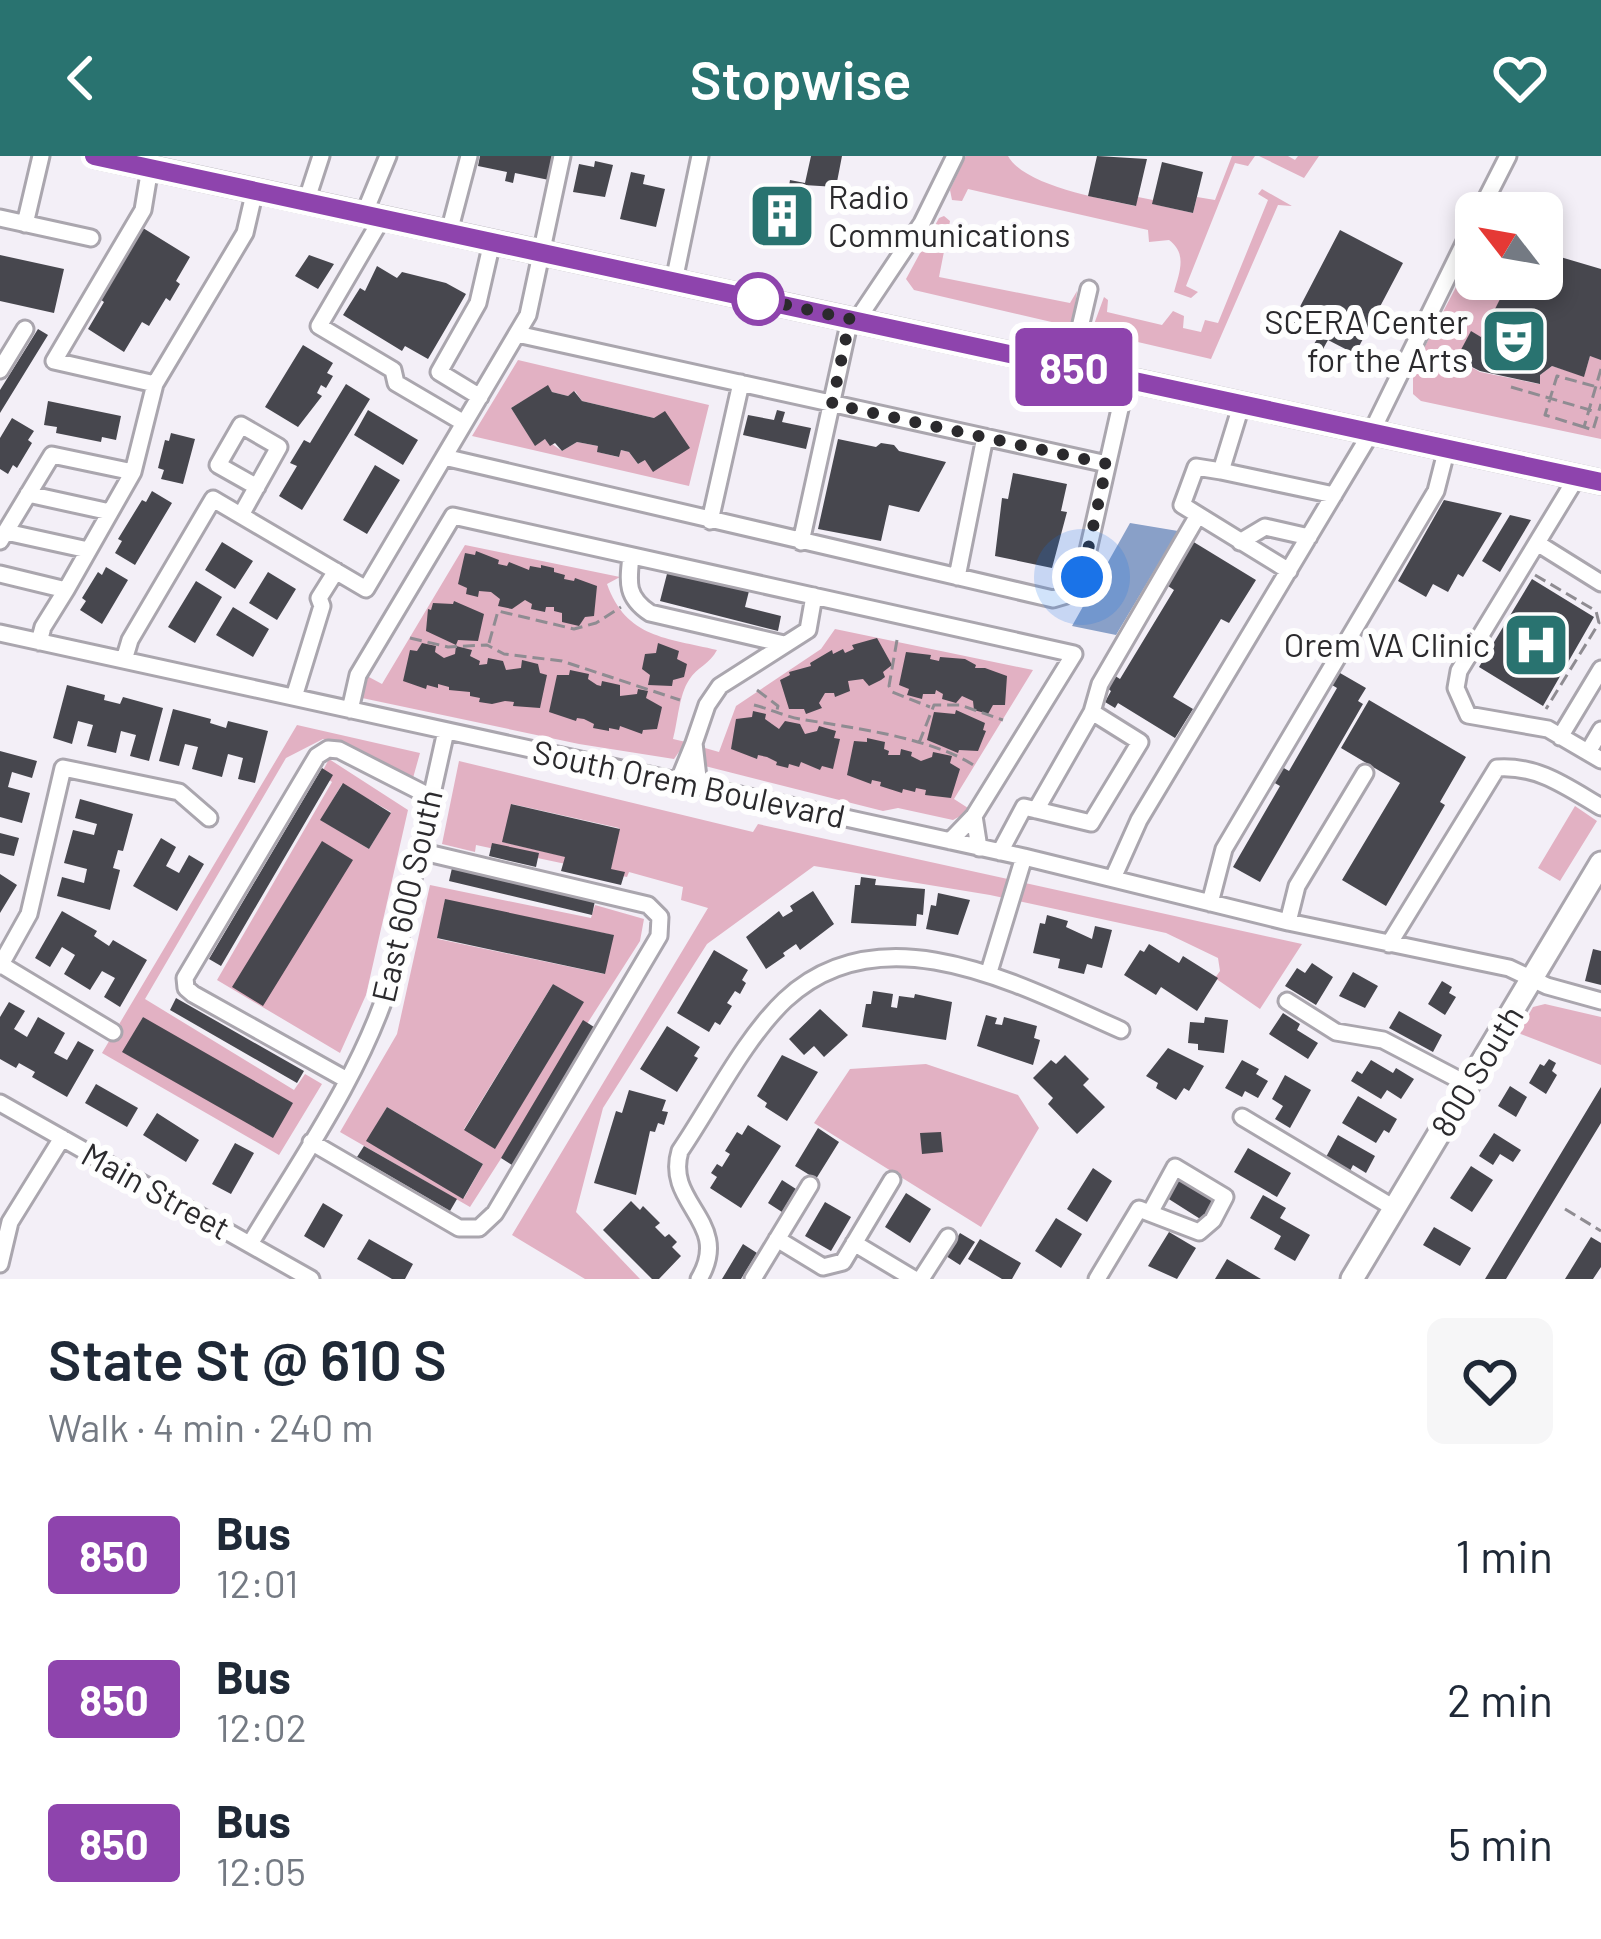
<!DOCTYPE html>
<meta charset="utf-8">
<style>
body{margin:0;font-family:Barlow,sans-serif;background:#f6f6f7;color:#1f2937;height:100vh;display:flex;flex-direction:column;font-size:45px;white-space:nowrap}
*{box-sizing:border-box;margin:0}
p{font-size:39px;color:#747a83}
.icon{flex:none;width:66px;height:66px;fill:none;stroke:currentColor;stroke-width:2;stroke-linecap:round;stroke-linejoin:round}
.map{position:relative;height:1123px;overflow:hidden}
.sheet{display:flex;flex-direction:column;background:#fff;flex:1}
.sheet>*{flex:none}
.badge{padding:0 24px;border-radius:9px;font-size:42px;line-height:78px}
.needle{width:78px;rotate:301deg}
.controls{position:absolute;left:1455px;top:36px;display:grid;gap:24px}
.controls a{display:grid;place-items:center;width:108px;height:108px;border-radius:18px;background:#fff;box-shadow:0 6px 18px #0003;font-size:60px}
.you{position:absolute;width:60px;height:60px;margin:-30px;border:9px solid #fff;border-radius:50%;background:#1a73e8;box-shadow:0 0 0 18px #1a73e833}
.map>.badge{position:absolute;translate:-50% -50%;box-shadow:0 0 0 6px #fff}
.round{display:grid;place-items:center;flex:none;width:126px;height:126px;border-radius:18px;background:#f6f6f7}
.summary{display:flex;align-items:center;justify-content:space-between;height:204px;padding:0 48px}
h1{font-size:57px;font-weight:600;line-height:90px}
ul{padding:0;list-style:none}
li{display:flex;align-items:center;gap:36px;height:144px;padding:0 48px}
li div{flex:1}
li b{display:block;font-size:45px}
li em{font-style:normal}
li .badge{min-width:132px;font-weight:700;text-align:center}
header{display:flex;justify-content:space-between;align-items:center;height:156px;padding:0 48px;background:#297370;color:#fff;font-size:54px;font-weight:600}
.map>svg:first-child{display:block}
</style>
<header><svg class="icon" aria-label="back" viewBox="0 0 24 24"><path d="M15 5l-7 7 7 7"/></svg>Stopwise<svg class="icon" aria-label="heart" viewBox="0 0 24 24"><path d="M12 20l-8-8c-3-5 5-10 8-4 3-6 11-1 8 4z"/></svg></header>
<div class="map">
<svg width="1601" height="1123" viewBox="0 0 1601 1123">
<rect width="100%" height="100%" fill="#f3eff7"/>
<path fill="#e2b1c3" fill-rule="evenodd" d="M966,0H1008C1024,30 1103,43 1135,50L1138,41L1153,44V48L1193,57L1197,41L1215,44L1232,0H1255L1248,10L1235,7L1186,130L1198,136L1191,142L1174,136C1179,117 1188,98 1169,84L1149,86L1148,74L968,33L962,45L952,44L950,34Z
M1259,0H1288L1295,4L1298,0H1319L1304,22Z
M1262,33L1292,50L1278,49L1211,203L914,134L906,123L939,62L944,60L950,65L939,121L1070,147L1077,135L1073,168L1093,171L1104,141L1108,144L1107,156L1162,169L1173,155L1184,160L1183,172L1201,176L1205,164L1218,167L1268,44L1258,38Z
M1476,93V123H1501L1494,134L1502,140L1481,181L1471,176L1457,203L1480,216L1539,228L1540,219L1552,210L1584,220L1590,200L1601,202V283L1421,245L1413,238V213Z
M518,204L709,249L689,330L472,280ZM548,230L552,236L568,240L575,235L582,245L654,262L645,304L638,308L629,296L621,294L618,301L598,296V290L577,286L562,295L545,283L535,289L511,252Z
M465,389L620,421L607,428C626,482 667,482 717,494C710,508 697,511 689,524C679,539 678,565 673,583L686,586L674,603L579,588L362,542L367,520L382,528Z
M835,473L1033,514L954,643L968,652V656L953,664L898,652L883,655L701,609L705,592L719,596L736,550L821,493Z
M297,569L420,597L413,622L323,583L286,602L145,843L294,934L305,918L322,928L279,999L102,897ZM143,861L273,981L123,896Z
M329,603L408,654L366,839L340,897L217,824L332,626L321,618ZM342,628L391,656L369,693L321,664Z
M459,605L753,676L758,668L1302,788L1260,853L1215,822L1220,815L1218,802L1166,777L990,739L814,710L707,788L603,952L576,1056L640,1123H585L512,1079L708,752L681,744L683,731L629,716L627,721L476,689L475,696L442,688ZM512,648L619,672L610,711L503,686Z
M1575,650L1597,665L1560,725L1538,712Z
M430,729L591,762L595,749L644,763L640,785L470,1051L340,976L397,878ZM445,744L613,779L604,818L438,783ZM553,828L583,847L495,992L464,973ZM387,951L483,1008L464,1042L367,985Z
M1545,848L1601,861V909L1518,877L1533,851Z
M926,908L1018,939L1039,972L981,1071L814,967L850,913Z"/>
<path fill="#89a0c8" d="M1130,367L1178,375L1116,479L1072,470Z"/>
<path fill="#47474e" d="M480,0H553L549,24L515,17L513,27L505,25L507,16L478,10Z
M811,0H842L836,31L804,29L794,83L763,77L771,39L787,42L790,24L805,27Z
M1097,0L1147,3L1136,50L1088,40Z
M595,5L613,9L605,41L573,36L579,8L594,11Z
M1162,6L1203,16L1193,57L1152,48Z
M631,16L645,19L643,28L665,33L656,71L620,63Z
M143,72L190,101L176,125L180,128L170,145L166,142L149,170L142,166L124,196L88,173L104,146L100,143Z
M1340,74L1403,107L1355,198L1328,184L1323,193L1314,188L1319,180L1292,166Z
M0,99L64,113L54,157L0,145Z
M309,99L334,108L318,133L295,120Z
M1557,100L1601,113V204L1590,200L1584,221L1552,210L1540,219V228L1480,215L1456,203L1471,175L1481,181L1502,139L1494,134L1501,123H1542V114L1552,117Z
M377,110L397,122L402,116L446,127L466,138L428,203L405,190L402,195L343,159L360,132L365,135Z
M38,173L48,179L0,257V234Z
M303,189L333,207L327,217L333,220L326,232L321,229L317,237L322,240L298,271L265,251Z
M346,228L370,243L302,354L279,340L297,310L290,307L304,284L310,287Z
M548,229L552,236L568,240L574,235L582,245L654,262L665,255L690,292L653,316L645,304L638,308L629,296L621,294L619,301L597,296L598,290L577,286L562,295L555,287L550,290L545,283L535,290L511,252Z
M48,245L121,260L116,284L102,281L101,286L56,277L57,271L44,269Z
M368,254L418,284L403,309L354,279Z
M777,254L785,256L782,266L811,272L806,293L743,279L748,259L774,264Z
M12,262L34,275L28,284L32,287L17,312L13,309L8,318L0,313V282Z
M171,277L195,283L183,328L161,323L164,314L158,312L165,284L169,285Z
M838,283L876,291L881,287L894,289L899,295L946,306L919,356L889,349L881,385L818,373Z
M375,309L400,324L367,378L343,364Z
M1013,317L1067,328L1061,355L1067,356L1052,412L995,400L1002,342L1008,343Z
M152,335L172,347L135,409L115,397L122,385L118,383L142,344L146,346Z
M1444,344L1502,357L1463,421L1458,418L1448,436L1433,428L1426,441L1398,425Z
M1510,359L1531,364L1500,416L1482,405Z
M1192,385L1256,424L1229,467L1221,463L1173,541L1193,553L1175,582L1118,547L1115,552L1105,546L1111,535L1104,530L1112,518L1120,523L1174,434L1165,428Z
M222,386L253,405L235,433L205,414Z
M476,395L499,404L498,408L507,410L509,406L529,414L530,410L541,412V409L554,412V416L565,419L564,423L574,425L575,422L597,430L594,460L585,461L579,470L562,466V457L554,455V451H546L545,456L531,453L532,448L525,444L512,453L498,450L500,443L491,436L479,435L478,441L466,438L467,432L458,428L465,397L475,399Z
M106,411L128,424L102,468L80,454L86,445L82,442L98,416L102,419Z
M668,414L749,435L745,451L781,460L778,475L660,445Z
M268,416L296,433L277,464L249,447Z
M1532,423L1594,461L1543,550L1479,511Z
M196,425L222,441L195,487L168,471Z
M454,445L484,458L478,485L458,484L456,489L426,475L428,453L431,454L433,447L453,448Z
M233,451L269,473L253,501L216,479Z
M877,482L892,509L883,516L885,521L881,524L869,530L863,523L848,525L850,535L835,541L834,537H825L819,547L822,552L806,558L804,553H789L780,524L790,519L789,516L811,510L810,507L832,494L833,498L843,493L845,497L854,493L852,489Z
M422,487L436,490L435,496L444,502L455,498L456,490L472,494L470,500L480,505L479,509L487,508L488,502L503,505L506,514L521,512L522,504L538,508L540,517L547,519L540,552L513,550L514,546L505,545L492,548L479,546L480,542L470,540V536L449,534V531L438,528V532L427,529L426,533L403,525L410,494L417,495Z
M658,487L679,495L677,503L687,508L684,521L673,524L672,530L648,529L650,519L642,513L645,498L656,497Z
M906,496L931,499L930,503L939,505L940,501L965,503L976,509L975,512H985L1007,520L1005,549H993L988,558L974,554L973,545L962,540L956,547L942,543L943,538L936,534L935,538H923L922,543L907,539L909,533L899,529Z
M570,514L589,518L588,523L597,529L601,530L602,525L620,529V540L637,538L638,533L648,535L646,542L662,551L657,573L643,574L642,578L620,570L619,574L609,572V575L593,572L594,568L584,563L577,562L576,565L549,556L557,519H569Z
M1340,517L1366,532L1358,545L1363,548L1260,726L1233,711L1280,630L1273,626L1282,611L1289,615L1337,532L1332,529Z
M67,529L105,539L104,544L120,548L123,541L163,552L149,605L130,600L136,579L121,575L116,597L87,590L93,569L78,565L72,588L53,582Z
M1369,544L1466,601L1440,646L1445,649L1386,750L1342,724L1400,627L1341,592Z
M173,553L211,563L210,567L226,572L228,565L268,575L255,627L238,623L243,602L228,598L222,621L192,613L198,591L185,588L179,610L159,605Z
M956,554L985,567L983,574L986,575L978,595L959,594L958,597L927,584L934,556L955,558Z
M753,555L766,558L765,563L779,573L785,565L800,568L805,578L817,575L819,570L836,575L834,582L840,583L833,613L822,610L820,614L801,606L799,611L789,608L788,612L776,609L777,606L767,601L758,599L757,603L731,593L736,563L752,561Z
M867,582L885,586L884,593L889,595L888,599H900L901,593L912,596L911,600L921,605L932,601L933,596L952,600L950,607L960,613L951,642L925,639L926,634L916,632L915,636L903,633L902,637L880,630L881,626L872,624L871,628L847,619L854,585L867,586Z
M0,595L37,605L32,622L12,616L8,631L30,637L22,667L0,661Z
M322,612L333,619L221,810L209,803Z
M343,627L391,657L369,693L320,664Z
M80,643L133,658L123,695L118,694L113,712L120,714L110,754L57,740L62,721L84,727L87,713L64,707L73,674L94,679L97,668L75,662Z
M511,648L620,673L611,713L625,716L621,729L561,715L565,701L502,686Z
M0,677L19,682L14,700L0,697Z
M161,682L176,691L166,710L179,717L189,699L204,708L177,755L133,730Z
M322,685L353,704L263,850L232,831Z
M492,687L539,697L536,711L489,700Z
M452,712L595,745L592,759L449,725Z
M0,718L17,729L0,757Z
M861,721L876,723L875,729L925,733L923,759L917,758L916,770L851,767L855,729H860Z
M813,735L834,768L800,794L796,788L783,797L785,800L766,813L746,781L779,755L783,761L793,755L790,750Z
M938,737L970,744L958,779L926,773L931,749L936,750Z
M445,743L614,779L605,818L437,782Z
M62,755L97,775L94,780L109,790L113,784L147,804L120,851L104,841L115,822L102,815L90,834L64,818L75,799L62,791L50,811L35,802Z
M1047,759L1068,765L1066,771L1092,783L1095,770L1112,774L1102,812L1087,808L1084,818L1058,812L1060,803L1033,797L1040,767L1045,768Z
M1149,788L1179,807L1183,800L1218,822L1197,855L1161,831L1156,839L1124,819L1140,794L1144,796Z
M1593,793L1601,795V829L1585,825Z
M714,794L748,814L742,824L746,827L740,838L735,835L727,847L732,850L720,869L715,866L709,876L677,857Z
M1312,807L1333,821L1316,849L1285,830L1297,812L1305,817Z
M1353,816L1378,830L1365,852L1339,840Z
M1442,825L1452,831L1449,837L1456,841L1445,859L1428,848Z
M553,828L584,846L495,993L464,974Z
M873,835L893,838L891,851L897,852L899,840L914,842L915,838L952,846L946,884L862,871L866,848H871Z
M176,842L304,915L297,927L170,854Z
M9,846L25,855L14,873L27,881L38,861L65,877L54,897L67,904L78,885L94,894L67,941L32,921L35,916L19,907L16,912L0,903V861Z
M820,853L848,879L824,901L814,890L804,899L789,883Z
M1399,855L1442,879L1433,896L1389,872Z
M1283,857L1300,868L1297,874L1318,887L1308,903L1269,878Z
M986,859L997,862L995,868L1002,869L1004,861L1037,870L1034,882L1040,884L1033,909L977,890Z
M143,861L293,947L273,982L122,896Z
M1205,861L1228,864L1224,897L1198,894V888L1188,887L1190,866L1204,867Z
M583,864L594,871L512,1009L501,1002Z
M667,870L700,891L694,900L698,902L677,936L640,913Z
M1168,892L1204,910L1189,935L1184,932L1176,944L1156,932L1158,927L1146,920Z
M782,899L818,916L787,965L765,951L767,947L757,940Z
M1065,899L1089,923L1083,929L1105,951L1077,978L1048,948L1053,942L1033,922L1051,904L1056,908Z
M1549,903L1556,907L1552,915L1557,919L1546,938L1529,927L1540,908L1544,910Z
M1242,904L1259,913L1256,918L1268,925L1258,942L1245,935L1242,941L1225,932Z
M1371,904L1393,917L1396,912L1414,923L1401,943L1387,934L1381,943L1351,925L1357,915L1362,918Z
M1285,919L1311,934L1290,972L1275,963L1283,950L1272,943Z
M96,928L138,952L127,971L85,947Z
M1510,930L1527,941L1516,961L1498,950Z
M1601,931V967L1506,1123H1485Z
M629,934L666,944L662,955L668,956L664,969L658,967L655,976L650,975L636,1039L594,1027L616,955L622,957Z
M1358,940L1397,963L1389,977L1384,974L1376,987L1342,967Z
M387,951L483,1008L463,1043L366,985Z
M157,957L199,984L186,1006L143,979Z
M748,969L781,990L741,1052L710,1032L717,1021L711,1017L717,1008L722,1011L730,998L725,995L737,976L742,979Z
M818,972L839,986L816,1023L795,1010Z
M941,976L943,996L922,998L920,977Z
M1494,977L1521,994L1513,1006L1500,998L1493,1009L1479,1000Z
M1338,979L1375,1000L1366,1017L1353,1009L1350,1015L1326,1001Z
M235,987L254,997L231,1038L212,1028Z
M364,990L457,1043L450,1055L357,1001Z
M1248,992L1291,1017L1277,1041L1234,1016Z
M1471,1010L1493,1024L1472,1056L1450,1042Z
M1093,1012L1112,1025L1087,1066L1067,1053Z
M1177,1019L1218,1045L1205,1066L1164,1040Z
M782,1024L796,1033L782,1056L768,1047Z
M906,1037L931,1053L910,1087L885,1071Z
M1263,1039L1286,1052L1280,1062L1310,1079L1295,1105L1274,1093L1281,1080L1250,1062Z
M631,1045L640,1054L643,1050L660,1067L655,1071L665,1081L669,1078L677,1086L672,1091L681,1100L659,1123H652L603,1074Z
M825,1046L851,1061L831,1095L805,1080Z
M323,1047L343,1059L324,1092L304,1080Z
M1056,1062L1082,1078L1061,1112L1035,1095Z
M1434,1071L1471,1092L1460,1110L1423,1089Z
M1169,1076L1196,1092L1177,1123L1148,1110Z
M960,1077L975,1086L960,1109L946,1100Z
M1591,1081L1601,1087V1111L1593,1123H1565Z
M369,1083L413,1108L405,1123H392L357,1103Z
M980,1083L1021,1107L1012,1123H1002L968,1103Z
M743,1088L757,1097L741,1123H722Z
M1227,1103L1261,1123H1215Z"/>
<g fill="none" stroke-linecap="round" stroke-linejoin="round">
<defs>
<path id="minor" d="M150,12L143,54L54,205L155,228L245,77L255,34
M306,46L321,0
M1479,57L1508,0
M364,58L388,0
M0,62L91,82
M382,62L319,170L393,214L396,227L464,267
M25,68L41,0
M449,76L469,0
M674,125L700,0
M857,164L922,67L955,0
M517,178L1107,308
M1071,210L1089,133
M0,214L25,173
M480,241L439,216L478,147L492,86
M1242,247L1221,315L1196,311L1182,349L1289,415
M444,301L1053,443L1070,438L1082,421L1127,222
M1221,315L1334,339
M1577,321L1459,515L1456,532L1468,559L1548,573L1601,604
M28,338L110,356
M241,359L279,291L241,269L218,309L257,331
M710,365L741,227
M6,376L88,394
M0,385L52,299L133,316
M801,386L850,163
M1240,386L1265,371L1309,381
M1537,387L1601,427
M631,400C628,427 626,441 650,457L784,488
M0,418L66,434L133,316L155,228
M957,421L985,281
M0,477L1024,701L1288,766L1509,812L1547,830L1601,845
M39,486L43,471L66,434
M124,504L130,484L213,343L366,433L528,159L562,0
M294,541L322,450L319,442L336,415
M350,554L358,519L453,360L1074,498L974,660
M1092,556L1100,528L1197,361
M1560,581L1601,513
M694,587L707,549L720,530L808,474L814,440
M1588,596L1601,574
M678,626L694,587L699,630
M950,685L974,660L979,692
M1000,696L1024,651L1091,667L1140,586L1092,556L1036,654
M1113,722L1139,664L1372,275L1476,63
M1210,747L1224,693L1436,335L1447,292
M1288,766L1297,730L1365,617
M1389,788L1497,612C1538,609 1567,631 1601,651
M0,808L113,876
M0,810L29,758L63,612L179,636L209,662
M989,816L1024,701
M1287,845L1336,876L1383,884L1469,929
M347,924L193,838L186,832L185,822L317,600L328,593L339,594L431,641
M0,947L311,1123
M1242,961L1394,1052
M311,986L459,1072H479L495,1057L659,780L660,761L648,749L419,695
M777,1083L823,1111L843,1106L892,1024
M854,1087L914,1123
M250,1088C301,1003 360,920 390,826L446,575
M0,1108L10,1066L62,982
M699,1123C733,1066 664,1048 680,995C712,948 744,883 785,844C882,753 1021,830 1121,874
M753,1123L810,1029
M921,1123L948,1081
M1097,1123L1139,1053L1199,1076L1213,1064L1225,1041L1175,1011L1151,1055"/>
<path id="major" d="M95,0L1601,326
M1352,1123L1601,707"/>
</defs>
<use href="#minor" stroke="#aaa6ae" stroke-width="21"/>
<use href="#major" stroke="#aaa6ae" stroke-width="27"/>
<path stroke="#8f8c92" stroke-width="3" stroke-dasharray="12 6" stroke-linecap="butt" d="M1601,213L1584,271L1593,274L1601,248
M1511,231L1597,256
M1584,271L1545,259L1557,220L1601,232
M1535,419L1596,455L1599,467L1546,553
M410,482L448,491L487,489L504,498L562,505L680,544
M897,484L889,530L892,536L930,551
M489,487L498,455L574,473L596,467L621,451
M757,534L778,550L777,554
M754,549C770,553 784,560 800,563C853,572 930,581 975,610
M919,587L934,549H960L1003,564
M1565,1053L1601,1075"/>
<use href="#minor" stroke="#fff" stroke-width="15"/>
<use href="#major" stroke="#fff" stroke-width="21"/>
</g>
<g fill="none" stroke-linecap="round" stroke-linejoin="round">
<defs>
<path id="line" d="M94,0L1601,326"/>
</defs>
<use href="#line" stroke="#fff" stroke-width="27"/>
<use href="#line" stroke="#8e44ad" stroke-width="18"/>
<path stroke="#2b2a2d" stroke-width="12" stroke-dasharray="0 21.6" d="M758,143L751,141L850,163L832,248L1107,308L1082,421"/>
</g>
<defs>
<symbol id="building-square" viewBox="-11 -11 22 22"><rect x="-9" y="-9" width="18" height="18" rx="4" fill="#297370" stroke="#fefefe"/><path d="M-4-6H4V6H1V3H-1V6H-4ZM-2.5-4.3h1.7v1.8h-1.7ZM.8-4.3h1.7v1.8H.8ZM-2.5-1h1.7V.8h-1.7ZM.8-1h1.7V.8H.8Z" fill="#fff"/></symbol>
<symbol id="theatre-square" viewBox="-11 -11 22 22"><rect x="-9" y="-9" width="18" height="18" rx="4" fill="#297370" stroke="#fefefe"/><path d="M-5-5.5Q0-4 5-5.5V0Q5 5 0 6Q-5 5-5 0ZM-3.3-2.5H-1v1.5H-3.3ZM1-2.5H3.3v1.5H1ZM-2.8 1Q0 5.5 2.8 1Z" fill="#fff"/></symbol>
<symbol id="hospital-square" viewBox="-11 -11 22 22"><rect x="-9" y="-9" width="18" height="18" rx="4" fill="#297370" stroke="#fefefe"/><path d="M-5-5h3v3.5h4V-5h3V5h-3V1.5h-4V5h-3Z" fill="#fff"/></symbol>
</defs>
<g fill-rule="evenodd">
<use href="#building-square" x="744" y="22" width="76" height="76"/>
<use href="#theatre-square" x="1476" y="147" width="76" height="76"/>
<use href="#hospital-square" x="1498" y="451" width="76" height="76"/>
</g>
<circle fill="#fff" stroke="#8e44ad" stroke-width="6" cx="758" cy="143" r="24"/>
<g text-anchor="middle" stroke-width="12" stroke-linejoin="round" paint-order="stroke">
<g font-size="33" fill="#2b2a2d" stroke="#fefefe" text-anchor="end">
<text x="828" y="53" text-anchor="start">Radio<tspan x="828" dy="38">Communications</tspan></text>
<text x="1468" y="178">SCERA Center<tspan x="1468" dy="38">for the Arts</tspan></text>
<text x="1490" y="501">Orem VA Clinic</text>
</g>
<g font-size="33" fill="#2b2a2d" stroke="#fefefe">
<text transform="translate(689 628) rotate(12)" y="12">South Orem Boulevard</text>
<text transform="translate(407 740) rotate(-77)" y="12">East 600 South</text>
<text transform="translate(1477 915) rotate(-59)" y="12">800 South</text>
<text transform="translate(156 1035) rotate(29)" y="12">Main Street</text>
</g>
</g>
</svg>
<div class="controls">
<a><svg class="needle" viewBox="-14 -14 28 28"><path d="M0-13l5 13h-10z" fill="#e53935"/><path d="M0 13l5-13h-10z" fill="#747a83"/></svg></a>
</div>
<div class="you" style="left:1082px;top:421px"></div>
<b class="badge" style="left:1074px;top:211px;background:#8e44ad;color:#fff">850</b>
</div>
<section class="sheet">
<div class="summary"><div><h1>State St @ 610 S</h1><p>Walk · 4 min · 240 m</p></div><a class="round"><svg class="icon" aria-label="heart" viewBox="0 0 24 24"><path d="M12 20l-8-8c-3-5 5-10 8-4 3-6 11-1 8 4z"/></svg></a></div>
<ul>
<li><span class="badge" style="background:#8e44ad;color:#fff">850</span><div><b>Bus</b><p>12:01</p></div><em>1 min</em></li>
<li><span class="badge" style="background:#8e44ad;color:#fff">850</span><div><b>Bus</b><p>12:02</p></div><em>2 min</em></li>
<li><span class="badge" style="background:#8e44ad;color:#fff">850</span><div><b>Bus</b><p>12:05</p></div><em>5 min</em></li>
</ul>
</section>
